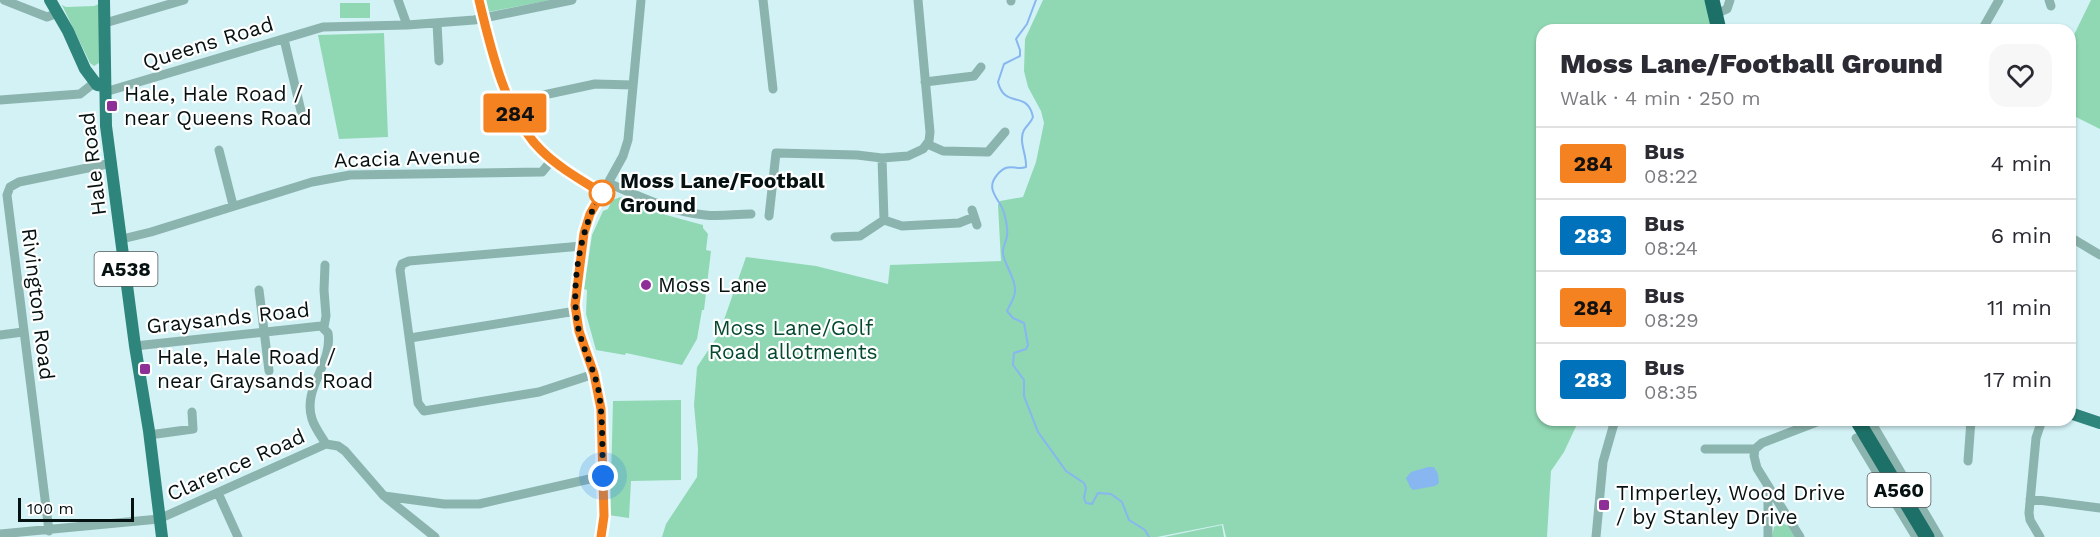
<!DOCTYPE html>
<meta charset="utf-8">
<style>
body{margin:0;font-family:"Work Sans",sans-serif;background:#f7f7f7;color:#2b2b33;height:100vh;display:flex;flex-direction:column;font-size:22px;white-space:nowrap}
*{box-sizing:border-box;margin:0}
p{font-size:20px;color:#7c7c81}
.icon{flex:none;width:33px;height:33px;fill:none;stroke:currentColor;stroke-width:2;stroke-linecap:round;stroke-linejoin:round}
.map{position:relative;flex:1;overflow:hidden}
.drawer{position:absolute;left:1536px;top:24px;width:540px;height:402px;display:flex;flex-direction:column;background:#fff;border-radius:18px;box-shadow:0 2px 4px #0004}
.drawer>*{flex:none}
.badge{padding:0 12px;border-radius:4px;font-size:21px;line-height:39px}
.scale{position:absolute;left:18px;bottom:15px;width:116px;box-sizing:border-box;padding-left:6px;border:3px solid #061112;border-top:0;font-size:16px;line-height:21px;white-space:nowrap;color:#061112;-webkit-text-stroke:4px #fff;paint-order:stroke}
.you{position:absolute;width:30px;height:30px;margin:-15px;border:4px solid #fff;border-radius:50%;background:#1a73e8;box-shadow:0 0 0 9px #1a73e833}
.map>.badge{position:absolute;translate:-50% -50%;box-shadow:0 0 0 3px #fff}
.round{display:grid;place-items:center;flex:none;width:63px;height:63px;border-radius:18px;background:#f7f7f7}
.head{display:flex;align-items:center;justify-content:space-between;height:102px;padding:0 24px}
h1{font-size:28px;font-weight:800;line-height:45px}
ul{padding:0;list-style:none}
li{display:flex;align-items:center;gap:18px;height:72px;padding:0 24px;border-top:2px solid #e1e1e2}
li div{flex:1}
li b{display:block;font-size:22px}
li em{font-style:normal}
li .badge{min-width:66px;font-weight:700;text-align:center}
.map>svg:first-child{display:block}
</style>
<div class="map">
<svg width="2100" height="537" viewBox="0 0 2100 537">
<rect width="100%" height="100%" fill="#d3f2f6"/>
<path fill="#90d8b3" d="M486,0H551L488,12Z
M1043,0H1705L1712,30H1542V420H1579L1564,452L1551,471L1547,537H1226L1223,524L1157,537H662L666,524L697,477L698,449L694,405L697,367L719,334L746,257L816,266L888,284L890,265L1001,261L998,205L1000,201L1023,197L1036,162L1044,123L1041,111L1028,87L1024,71L1025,39Z
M2091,0H2100V129L2070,114V43Z
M340,3H370V18H340Z
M99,4V63L94,66L90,63L62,5L66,7L94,6Z
M384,33L388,137L339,139L318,35Z
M621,197L645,206L644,209L703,225V228L708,234L706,250L711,251L704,310H702L697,339L682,365L626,353L625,355L596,350L586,314L587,290L584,289L592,235L603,211L608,209L612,200Z
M681,400V480L631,481L629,518L608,515L611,481L613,401Z
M1782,523L1788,526L1795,537H1772L1774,527Z
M1222,525L1224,537H1164Z"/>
<path fill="#87b6f0" d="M1428,467H1434L1438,474L1439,483L1435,486L1413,490L1410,487L1406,478L1411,472Z"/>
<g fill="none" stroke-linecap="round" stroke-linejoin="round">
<path stroke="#87b6f0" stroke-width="2" d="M1036,0L1027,24L1016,39L1020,50V56L1004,64L998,82C1005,110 1027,89 1033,117C1031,123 1027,125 1024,130C1018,141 1027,155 1026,167C1015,171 1008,161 997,175C984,190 1001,200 1004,213C1006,219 1008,230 1007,236C1006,243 1002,246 1003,254C1005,265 1015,278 1015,289C1016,297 1010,304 1007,311L1013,318L1024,323L1028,345L1026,349L1014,353L1013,365L1024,380V396L1038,432L1066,471L1084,483L1086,488L1084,498L1086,503L1092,504L1098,493L1111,494L1122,502L1129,520L1145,530L1149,537"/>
<path stroke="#8cb4ae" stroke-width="9" d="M4,0L47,17L58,13
M398,0L407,25
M479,0C490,46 506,116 541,150C559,167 580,180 602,193
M763,0L773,89
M2049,0L2051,6
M1011,1V0
M1716,14L1727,9L1730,0
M105,23L184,0
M437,23L439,61
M1982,30L1999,0
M284,39L301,111
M925,82L974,76L981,67
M105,92L323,27L407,25L474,20L572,0
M0,100L80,94L94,83
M511,102L595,84L633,85
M927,144L943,151L988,152L1005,132
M219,150L233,205
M882,158L884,220
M608,183C638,196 671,212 705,215C720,217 735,214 751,214
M972,210L977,225
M769,216L776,153L857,155L882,158L908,156L923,149L929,141L930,132L918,0
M884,220L902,226L959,223L974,217
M835,237L860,236L884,220
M2070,237L2100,255
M122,239L151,232L312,182L350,175L542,172L552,160
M582,246L409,261L402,264L400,270L418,403L424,411L539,392L594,374
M259,290L269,371
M324,327L326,316L324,290L325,265
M0,335L23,332
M410,338L576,311
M135,346L321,326L328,333C333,364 302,388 312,419C315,428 321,436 326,444
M1870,420L1939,537
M149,435L193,429L192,412
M1856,438L1916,537
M1705,449H1755
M1755,449L1754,456L1757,468L1800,537
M1755,449L1762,443L1822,420
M1968,461L1971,420
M1768,486V537
M218,493L238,537
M384,496L444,504H479L603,476
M2030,499L2100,508
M49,531L7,195L10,187L19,182L112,163
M0,534L159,519L326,444L338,446L345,451L384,496L435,537
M601,537L604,516L601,409L594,374L577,324L576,291L582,246L588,219L623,156L628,140L641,0
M1596,537L1603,462L1615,420
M2040,537L2030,520L2029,513L2036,438L2042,420"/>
<path stroke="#2e857b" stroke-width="12" d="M50,0L68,31L85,69L97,85L105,86
M104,0L106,126L135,346L149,431L162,537
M2070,413L2100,423"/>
<path stroke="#1d7067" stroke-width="15" d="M1712,0L1719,30
M1857,420L1927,537"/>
</g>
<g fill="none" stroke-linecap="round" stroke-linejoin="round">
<defs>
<path id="line" d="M479,0C490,46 506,116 541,150C558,167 581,180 602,193L590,214L584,233L575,305L579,331L594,374L601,409L604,516L601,537"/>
</defs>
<use href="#line" stroke="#fff" stroke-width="14"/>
<use href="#line" stroke="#f58220" stroke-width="9"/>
<path stroke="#061112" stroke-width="6" stroke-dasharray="0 10.8" d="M602,193C580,225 569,292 579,331C584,352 595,371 599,393C603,420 602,449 603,476"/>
</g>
<g fill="#8e2f98" stroke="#fff" stroke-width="2">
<rect x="106" y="100" width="12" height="12" rx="3"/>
<circle cx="646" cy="285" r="6"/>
<rect x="139" y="363" width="12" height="12" rx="3"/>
<rect x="1598" y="499" width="12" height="12" rx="3"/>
</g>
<circle fill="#fff" stroke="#f58220" stroke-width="3" cx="602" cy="193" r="12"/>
<g text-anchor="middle" stroke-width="4.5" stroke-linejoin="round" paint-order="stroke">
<g fill="#fff" stroke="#515859" stroke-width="1.5">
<rect x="94.5" y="252" width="63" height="34" rx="4.5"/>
<rect x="1867.5" y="473" width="63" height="34" rx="4.5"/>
</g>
<g font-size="20" font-weight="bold" fill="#061112">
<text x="126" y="276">A538</text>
<text x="1899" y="497">A560</text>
</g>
<g font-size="21" fill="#061112" stroke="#fff">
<text transform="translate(208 43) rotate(-17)" y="7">Queens Road</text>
<text transform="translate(407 158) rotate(-2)" y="7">Acacia Avenue</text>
<text transform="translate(93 164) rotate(-97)" y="7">Hale Road</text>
<text transform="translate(38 304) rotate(83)" y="7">Rivington Road</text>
<text transform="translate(228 318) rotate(-6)" y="7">Graysands Road</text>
<text transform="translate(236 465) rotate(-24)" y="7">Clarence Road</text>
</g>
<g font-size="21" fill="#061112" stroke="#fff" text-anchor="start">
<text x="124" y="101">Hale, Hale Road /<tspan x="124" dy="24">near Queens Road</tspan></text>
<text x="658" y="292">Moss Lane</text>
<text x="157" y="364">Hale, Hale Road /<tspan x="157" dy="24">near Graysands Road</tspan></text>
<text x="1616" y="500">TImperley, Wood Drive<tspan x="1616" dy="24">/ by Stanley Drive</tspan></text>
</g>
<g font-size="21" font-weight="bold" fill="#061112" stroke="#fff" text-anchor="start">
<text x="620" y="188">Moss Lane/Football<tspan x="620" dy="24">Ground</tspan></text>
</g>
<g font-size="21" fill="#05492f" stroke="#fff">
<text x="793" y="335">Moss Lane/Golf<tspan x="793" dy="24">Road allotments</tspan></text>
</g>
</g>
</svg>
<div class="scale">100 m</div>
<div class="you" style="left:603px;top:476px"></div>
<b class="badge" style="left:515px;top:113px;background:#f58220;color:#111">284</b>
<section class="drawer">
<div class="head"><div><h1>Moss Lane/Football Ground</h1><p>Walk · 4 min · 250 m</p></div><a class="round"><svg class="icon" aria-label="heart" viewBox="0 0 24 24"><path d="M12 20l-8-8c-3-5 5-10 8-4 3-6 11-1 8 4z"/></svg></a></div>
<ul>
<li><span class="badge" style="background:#f58220;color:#111">284</span><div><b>Bus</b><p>08:22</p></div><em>4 min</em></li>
<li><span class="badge" style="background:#0072bc;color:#fff">283</span><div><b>Bus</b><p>08:24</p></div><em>6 min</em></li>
<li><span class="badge" style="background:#f58220;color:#111">284</span><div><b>Bus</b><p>08:29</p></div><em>11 min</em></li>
<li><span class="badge" style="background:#0072bc;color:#fff">283</span><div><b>Bus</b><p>08:35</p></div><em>17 min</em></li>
</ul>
</section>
</div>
